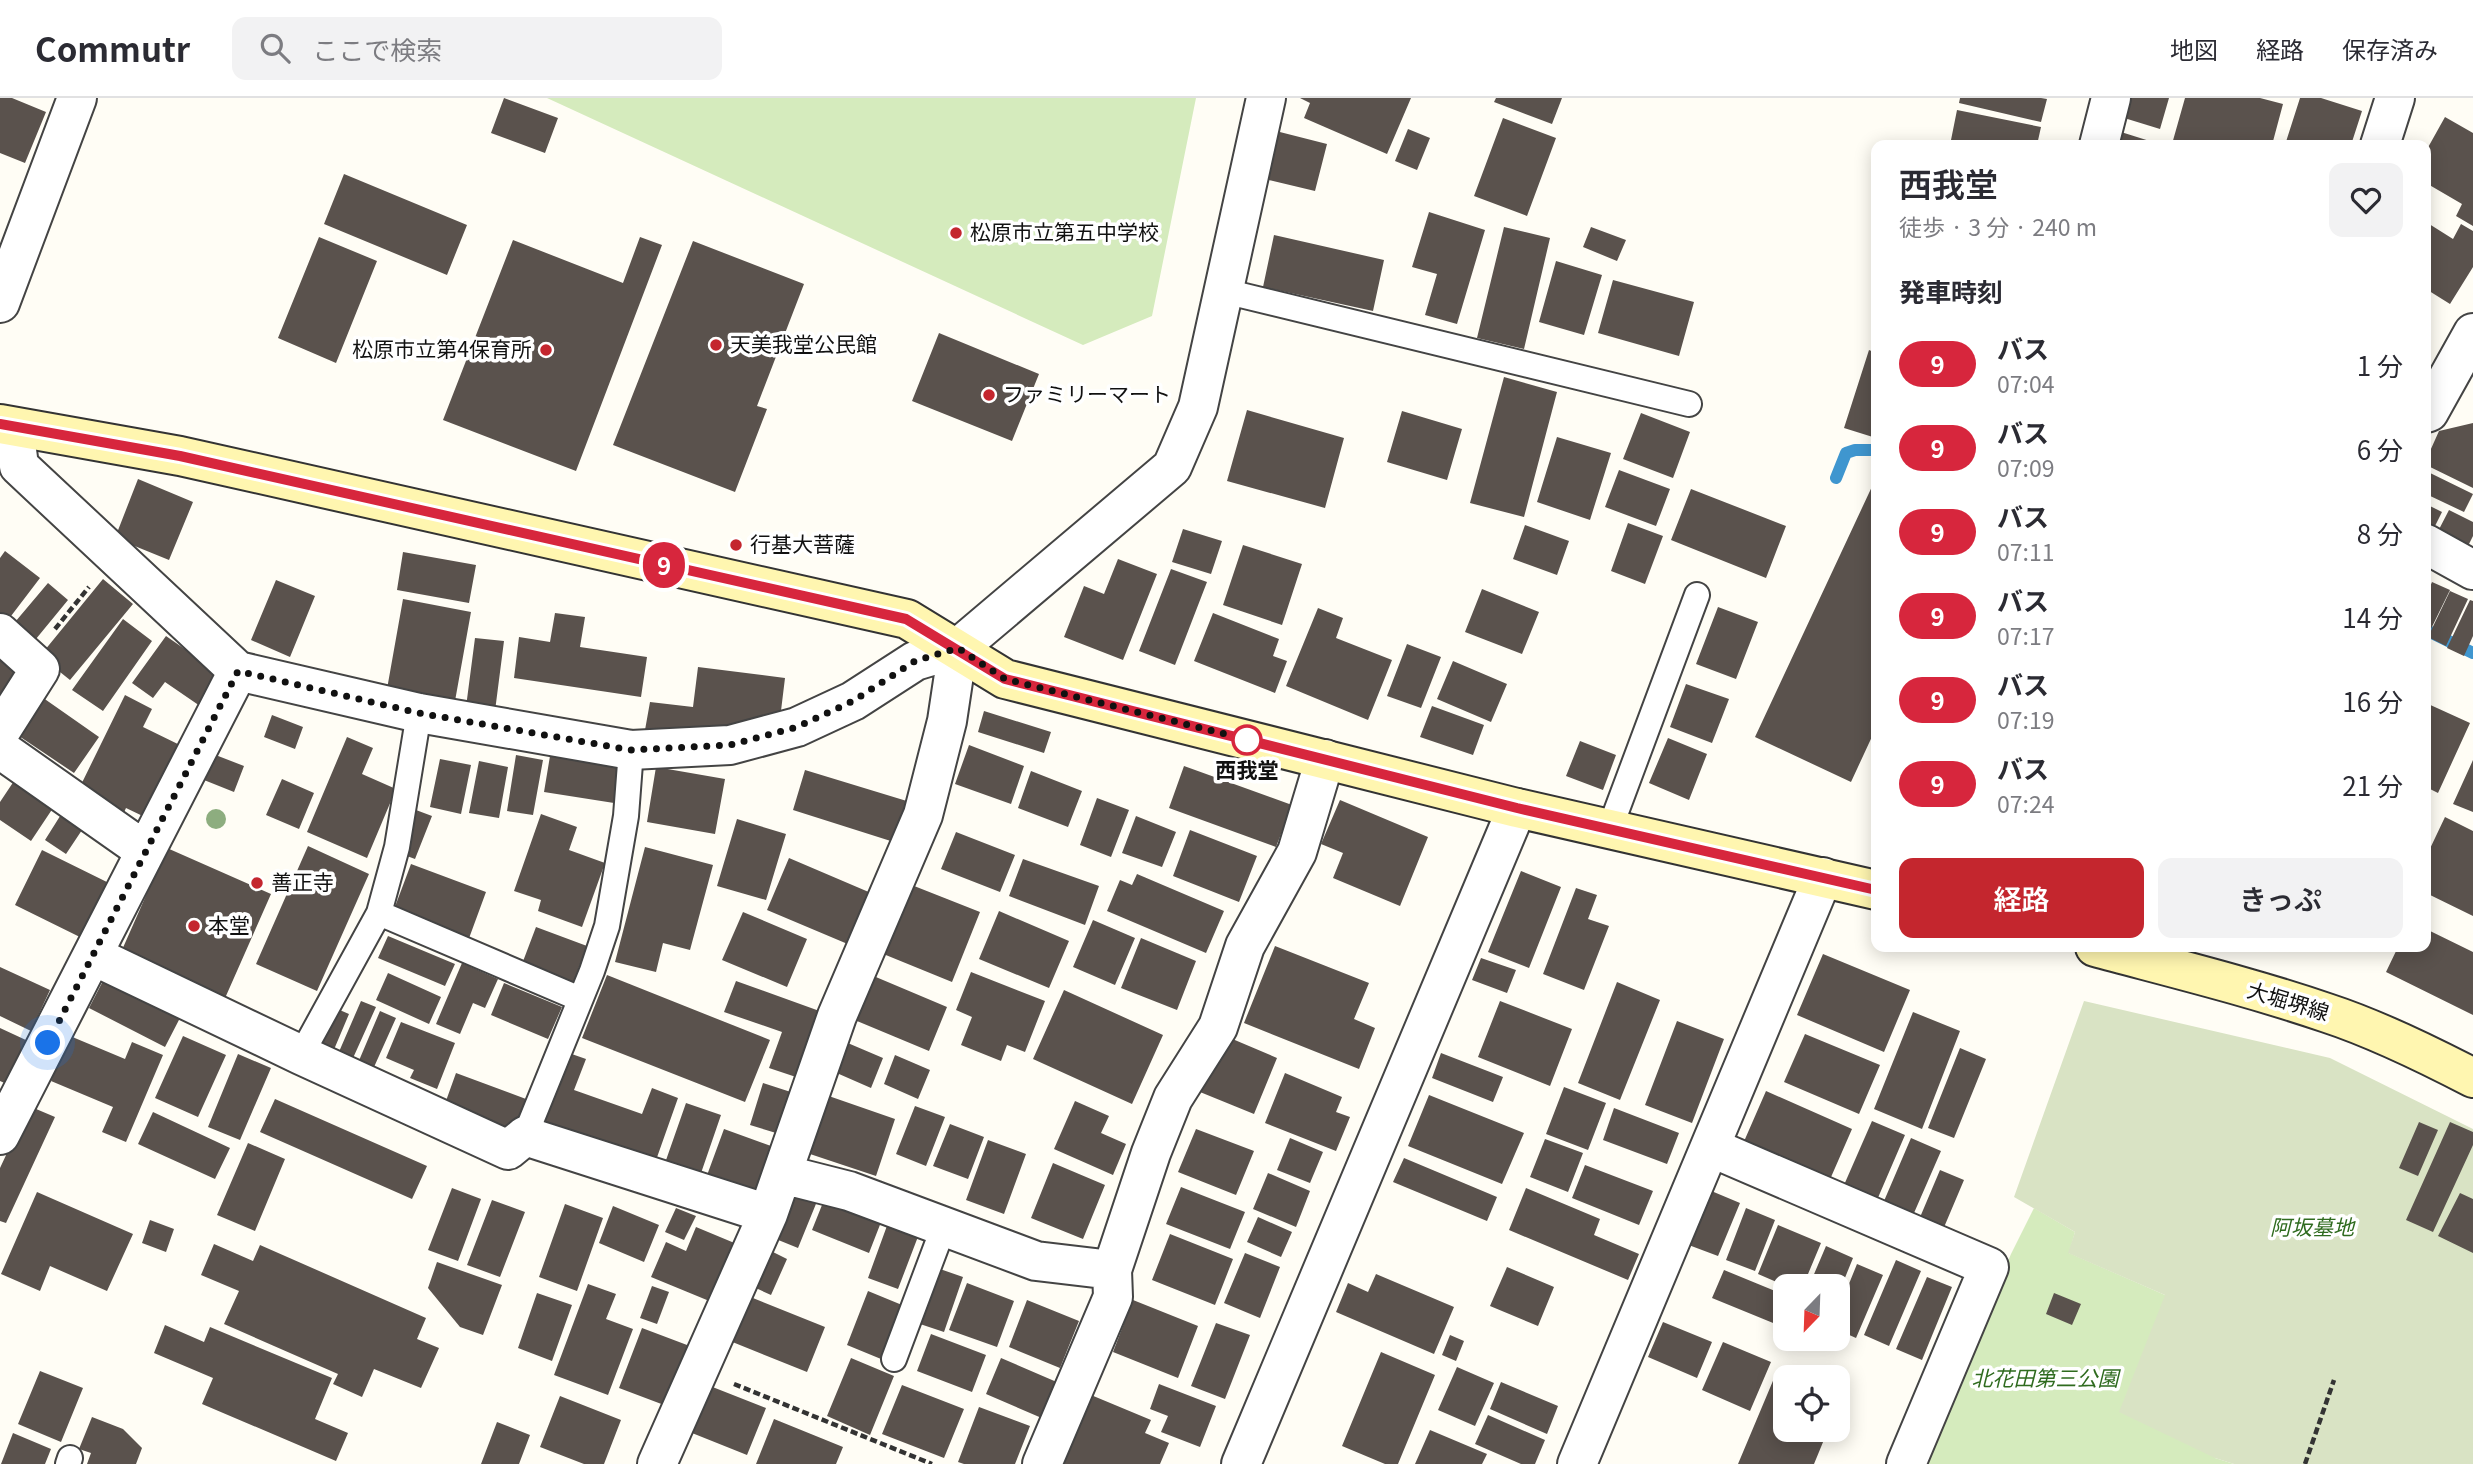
<!DOCTYPE html>
<html lang="ja">
<meta charset="utf-8">
<style>
body{margin:0;font-family:Georgia,"Noto Sans JP",serif;background:#f2f2f3;color:#2b2b33;height:100vh;display:flex;flex-direction:column;font-size:26px;white-space:nowrap}
*{box-sizing:border-box;margin:0}
p{font-size:23px;color:#7c7c81}
.icon{flex:none;width:38px;height:38px;fill:none;stroke:currentColor;stroke-width:2;stroke-linecap:round;stroke-linejoin:round}
.map{position:relative;flex:1;overflow:hidden}
.side{position:absolute;left:1871px;top:42px;width:560px;height:812px;display:flex;flex-direction:column;background:#fff;border-radius:14px;box-shadow:0 4px 18px #0003}
.side>*{flex:none}
.badge{padding:0 14px;border-radius:23px;font-size:24px;line-height:46px}
.needle{width:46px;rotate:203deg}
.controls{position:absolute;left:1773px;top:1176px;display:grid;gap:14px}
.controls a{display:grid;place-items:center;width:77px;height:77px;border-radius:14px;background:#fff;box-shadow:0 4px 18px #0003;font-size:35px}
.you{position:absolute;width:35px;height:35px;margin:-18px;border:5px solid #fff;border-radius:50%;background:#1a73e8;box-shadow:0 0 0 10px #1a73e833}
.map>.badge{position:absolute;translate:-50% -50%;box-shadow:0 0 0 4px #fff}
h2{padding:0 28px;font-size:26px;line-height:63px}
.round{display:grid;place-items:center;flex:none;width:74px;height:74px;border-radius:14px;background:#f2f2f3}
.headline{display:flex;align-items:center;justify-content:space-between;height:119px;padding:0 28px}
h1{font-size:33px;font-weight:600;line-height:52px}
.action{display:flex;gap:14px;margin-top:auto;padding:14px 28px}
.action a{flex:1;height:80px;border-radius:14px;background:#c4262e;color:#fff;font-size:28px;font-weight:600;line-height:80px;text-align:center}
.action a+a{background:#f2f2f3;color:#2b2b33}
ul{padding:0;list-style:none}
li{display:flex;align-items:center;gap:21px;height:84px;padding:0 28px}
li div{flex:1}
li b{display:block;font-size:26px}
li em{font-style:normal}
li .badge{min-width:77px;font-weight:700;text-align:center}
header{display:flex;align-items:center;gap:42px;box-sizing:border-box;height:98px;padding:0 35px;background:#fff;border-bottom:2px solid #e1e1e2}
header strong{font-size:33px}
nav{display:flex;gap:38px;margin-inline-start:auto;font-size:24px}
.search{width:490px;height:63px;background:#f2f2f3;display:flex;align-items:center;gap:18px;box-sizing:border-box;padding:0 24px;border-radius:14px;color:#7c7c81;font-size:26px}
.map>svg:first-child{display:block}
</style>
<header>
<strong>Commutr</strong>
<div class="search"><svg class="icon" aria-label="search" viewBox="0 0 24 24"><circle cx="10" cy="10" r="6"/><path d="M15 15l6 6"/></svg>ここで検索</div>
<nav><a>地図</a><a>経路</a><a>保存済み</a></nav>
</header>
<div class="map">
<svg width="2473" height="1366" viewBox="0 0 2473 1366">
<rect width="100%" height="100%" fill="#fffdf5"/>
<path fill="#d5ebbd" d="M547,0H1196L1152,218L1083,247Z
M2034,1110L2075,1134L2069,1155L2165,1197L2215,1360L2234,1366H1923L2011,1156Z"/>
<path fill="#d9e3c4" d="M2084,903L2330,960L2473,1031V1366H2234L2215,1360L2119,1314L2165,1197L2068,1155L2075,1134L2014,1099Z"/>
<g fill="none" stroke-linecap="round" stroke-linejoin="round">
<path stroke="#3f96cf" stroke-width="12" d="M1836,380L1846,355L1855,352H1876
M2426,532L2473,555"/>
</g>
<path fill="#5a524d" d="M0,0H12L46,14L25,65L0,55Z
M504,0L558,20L545,55L491,35Z
M1300,0H1411L1387,56L1304,20L1310,5Z
M1496,0H1562L1552,26L1494,4Z
M1960,0H2041L2047,1L2041,24L1959,5Z
M2127,0H2169L2160,31L2121,19Z
M2185,0H2260L2283,6L2272,47L2172,46Z
M2300,0H2321L2362,13L2351,47H2285Z
M1957,12L2041,29L2037,47H1977L1951,42Z
M2445,19L2473,35V128L2456,118L2462,106L2426,85V53Z
M1503,20L1556,40L1527,118L1474,98Z
M1408,31L1430,40L1417,72L1395,63Z
M1272,32L1327,46L1315,93L1260,80Z
M2121,34L2156,45V47H2116Z
M344,76L467,127L447,177L324,126Z
M1429,114L1485,132L1457,226L1425,217L1437,176L1412,169Z
M2426,124L2453,141L2461,126L2473,133V169L2450,206L2426,191Z
M1504,129L1550,140L1524,251L1477,240Z
M1591,129L1626,142L1617,163L1583,149Z
M1274,137L1384,162L1373,213L1263,189Z
M319,139L377,163L336,265L278,240Z
M640,139L662,147L576,373L443,322L513,142L623,185Z
M693,143L804,186L757,308L767,311L735,394L613,347Z
M1556,163L1602,177L1584,237L1539,224Z
M1613,182L1694,204L1679,258L1598,235Z
M939,235L1039,276L1012,343L912,303Z
M1869,252L1876,255V340L1844,330Z
M1504,279L1557,294L1524,419L1470,405Z
M1247,312L1344,340L1325,410L1227,383Z
M1402,313L1462,331L1447,382L1387,364Z
M1641,315L1690,334L1673,380L1623,361Z
M2473,325V390L2426,367V362L2439,333Z
M1557,339L1611,355L1590,422L1537,404Z
M1619,372L1670,391L1656,428L1605,409Z
M2426,373L2473,396L2464,414L2426,396Z
M1876,380V630L1851,684L1755,639Z
M138,381L193,404L169,462L115,440Z
M1691,391L1786,428L1766,480L1671,442Z
M2426,406L2442,414L2429,440L2426,438Z
M2449,412L2473,424V438L2464,456L2434,441Z
M1628,425L1663,438L1645,486L1611,473Z
M1525,427L1569,443L1557,477L1513,461Z
M1183,431L1222,443L1211,476L1172,464Z
M1243,447L1302,466L1282,527L1223,507Z
M5,453L40,480L8,522L0,516V460Z
M403,454L476,467L469,505L397,492Z
M1118,461L1157,476L1123,562L1064,539L1084,488L1104,496Z
M1171,471L1207,484L1175,567L1139,553Z
M103,481L133,506L70,582L40,558Z
M276,482L315,498L290,559L251,542Z
M2432,484L2450,492L2426,541V498Z
M48,485L68,502L31,547L10,530Z
M1482,491L1539,514L1522,556L1465,534Z
M2450,493L2468,501L2446,548L2428,539Z
M403,501L471,514L455,603L387,591Z
M2470,502L2473,503V538L2464,558L2447,550Z
M1718,509L1758,524L1736,581L1696,566Z
M1318,510L1343,520L1336,540L1392,562L1368,622L1286,588Z
M555,515L585,519L580,549L647,559L641,599L514,580L519,539L550,544Z
M1213,515L1279,541L1273,558L1287,563L1275,595L1194,563Z
M123,521L152,543L103,613L72,592Z
M166,538L222,577L200,608L165,584L153,600L132,585Z
M475,540L504,543L495,613L466,609Z
M1407,546L1441,559L1421,610L1387,598Z
M0,556L29,575L0,611Z
M1453,563L1507,586L1491,624L1437,601Z
M698,569L785,580L780,621L690,633L645,632L650,604L693,609Z
M1686,586L1729,601L1712,645L1670,629Z
M39,597L99,639L74,675L13,634Z
M125,597L152,611L143,629L186,650L151,722L126,710L121,721L75,699Z
M2426,605L2470,625L2438,695L2426,689Z
M1432,608L1484,627L1473,657L1420,639Z
M984,613L1051,634L1044,655L978,634Z
M272,617L303,629L295,651L264,639Z
M347,639L373,650L362,676L396,691L367,760L307,734Z
M1668,640L1707,656L1689,702L1649,685Z
M1580,643L1616,657L1603,692L1566,678Z
M969,647L1024,668L1011,706L955,686Z
M213,656L244,668L234,694L204,682Z
M516,657L543,662L533,717L507,713Z
M550,658L620,669L614,705L544,694Z
M440,661L471,667L461,716L430,709Z
M2473,662V714L2453,706Z
M479,663L508,669L499,720L469,715Z
M1184,668L1292,707L1276,749L1169,710Z
M656,669L725,681L715,736L647,724Z
M805,672L910,704L897,745L793,712Z
M1031,673L1082,693L1068,729L1018,710Z
M18,677L57,704L31,743L0,722V704Z
M282,681L314,695L299,731L266,717Z
M1097,700L1129,712L1111,759L1080,747Z
M1340,702L1428,739L1400,808L1333,780L1343,755L1321,746Z
M416,712L432,718L415,761L399,755Z
M62,715L84,729L66,756L45,742Z
M541,716L577,729L569,752L605,765L582,829L538,813L541,802L514,793Z
M1136,718L1176,734L1162,769L1122,755Z
M2445,719L2473,733V818L2426,795V759Z
M737,721L786,736L766,802L717,788Z
M1190,732L1257,758L1239,804L1173,778Z
M956,734L1015,757L1000,794L941,771Z
M308,748L369,776L317,893L256,866Z
M645,749L713,767L690,852L663,845L656,874L615,864Z
M167,750L271,796L222,907L118,861Z
M42,752L117,789L90,844L15,807Z
M789,760L871,795L850,847L767,812Z
M1023,761L1099,788L1085,827L1009,798Z
M411,766L486,794L468,843L393,814Z
M1521,773L1561,789L1529,870L1488,854Z
M1137,776L1224,813L1206,855L1107,813L1120,782L1132,787Z
M904,784L980,814L952,884L876,853Z
M1576,790L1597,797L1588,821L1609,828L1584,892L1543,876Z
M999,813L1069,843L1049,890L979,861Z
M743,814L807,841L787,889L722,862Z
M1093,822L1135,840L1115,887L1073,869Z
M536,829L587,848L573,885L522,866Z
M2426,831L2473,854V917L2386,874L2398,849H2426Z
M388,838L455,866L445,888L378,860Z
M1141,840L1196,863L1177,912L1121,890Z
M1275,848L1369,885L1354,921L1375,930L1359,971L1244,925Z
M1823,856L1910,892L1884,954L1797,917Z
M1481,860L1516,872L1507,895L1472,882Z
M462,865L498,881L485,910L473,905L460,936L436,926Z
M0,869L50,892L31,933L0,918Z
M864,874L947,909L929,953L845,918Z
M971,874L1045,903L1025,954L1007,947L1001,963L961,947L972,919L956,912Z
M388,875L441,899L429,926L376,902Z
M607,877L770,942L745,1004L582,940Z
M105,879L181,918L165,949L89,910Z
M736,883L825,915L802,981L769,970L782,934L724,914Z
M1617,884L1660,902L1620,1002L1578,985Z
M504,885L562,909L548,941L491,917Z
M1064,892L1163,937L1132,1006L1033,961Z
M361,903L376,909L349,969L335,963Z
M1500,903L1572,931L1550,988L1478,959Z
M335,910L349,916L330,961L317,956Z
M380,913L396,920L370,978L355,972Z
M1913,914L1960,933L1922,1031L1874,1011Z
M1677,923L1724,941L1692,1025L1645,1007Z
M401,924L455,945L437,991L410,980L414,972L386,960Z
M0,930L28,943L9,987L0,983Z
M1805,936L1880,967L1859,1016L1784,984Z
M1223,937L1277,960L1254,1016L1200,994Z
M70,938L125,961L132,944L163,957L126,1044L102,1034L113,1009L51,983Z
M183,938L226,957L198,1019L155,1000Z
M836,940L883,960L871,990L823,969Z
M1960,950L1986,961L1954,1040L1928,1030Z
M566,954L586,961L574,992L642,1016L652,990L678,1000L655,1065L541,1024Z
M1441,955L1503,979L1493,1004L1432,980Z
M238,956L271,970L240,1042L208,1029Z
M895,957L930,972L918,1001L884,986Z
M456,975L526,1001L510,1041L442,1014Z
M1285,975L1342,999L1336,1014L1350,1019L1336,1053L1265,1025Z
M763,985L800,997L786,1038L750,1027Z
M1564,989L1606,1005L1588,1052L1546,1036Z
M1766,993L1852,1031L1828,1086L1742,1048Z
M823,996L895,1021L876,1078L804,1054Z
M1429,997L1524,1035L1502,1086L1408,1048Z
M275,1001L427,1068L412,1101L260,1034Z
M1075,1003L1109,1018L1101,1035L1126,1046L1113,1077L1054,1051Z
M686,1005L721,1017L700,1078L665,1065Z
M29,1008L55,1019L6,1125L0,1123V1070Z
M915,1008L945,1019L926,1068L896,1056Z
M1614,1010L1679,1035L1667,1066L1603,1042Z
M153,1014L230,1050L215,1081L138,1046Z
M1872,1023L1905,1037L1877,1102L1844,1087Z
M2419,1024L2438,1032L2418,1078L2399,1070Z
M2450,1024L2473,1034V1047L2433,1134L2406,1122Z
M950,1026L984,1039L968,1081L933,1068Z
M724,1031L782,1052L764,1101L706,1080Z
M1196,1031L1254,1053L1236,1097L1178,1074Z
M1290,1040L1323,1054L1310,1085L1277,1072Z
M1911,1040L1941,1053L1914,1115L1884,1103Z
M1545,1041L1583,1055L1568,1094L1530,1079Z
M988,1042L1026,1056L1004,1116L966,1102Z
M248,1045L285,1061L255,1133L217,1117Z
M1404,1060L1497,1099L1487,1123L1393,1084Z
M1053,1065L1105,1087L1083,1141L1031,1120Z
M1585,1067L1653,1093L1639,1127L1572,1100Z
M1940,1072L1964,1082L1942,1134L1918,1124Z
M1268,1075L1310,1093L1296,1129L1253,1111Z
M787,1083L820,1096L798,1150L766,1137Z
M1181,1089L1245,1114L1230,1151L1166,1126Z
M452,1090L481,1101L458,1163L428,1152Z
M1526,1090L1600,1121L1594,1137L1639,1156L1628,1182L1509,1132Z
M1709,1092L1740,1105L1718,1158L1686,1146Z
M37,1094L133,1136L107,1193L50,1168L40,1193L1,1176Z
M2460,1095L2473,1101V1155L2438,1138Z
M826,1097L883,1119L869,1155L812,1132Z
M492,1102L525,1114L500,1179L467,1167Z
M565,1106L603,1120L577,1193L539,1179Z
M613,1108L659,1127L644,1164L599,1145Z
M676,1110L696,1118L684,1142L665,1134Z
M1746,1110L1775,1122L1755,1173L1726,1162Z
M1258,1119L1292,1134L1281,1159L1247,1144Z
M150,1122L174,1131L166,1154L142,1145Z
M888,1125L919,1136L898,1191L868,1180Z
M1778,1127L1821,1145L1803,1188H1786L1758,1176Z
M696,1129L744,1149L719,1207L651,1179L666,1144L686,1153Z
M1170,1136L1233,1161L1215,1207L1152,1182Z
M214,1146L253,1163L260,1147L426,1220L417,1241L439,1250L421,1290L374,1271L362,1299L333,1286L338,1276L224,1226L239,1193L201,1177Z
M1826,1148L1853,1160L1838,1197V1188H1809Z
M763,1149L787,1161L771,1197L747,1186Z
M1245,1155L1280,1169L1260,1220L1224,1205Z
M1896,1162L1921,1173L1889,1248L1864,1237Z
M437,1164L502,1187L483,1237L460,1229L428,1190Z
M1857,1166L1883,1177L1856,1240L1838,1232V1213Z
M1507,1169L1554,1189L1538,1228L1490,1208Z
M940,1171L963,1179L944,1234L920,1226Z
M1724,1172L1785,1197V1210L1778,1227L1712,1200Z
M1376,1176L1454,1209L1434,1256L1336,1214L1348,1185L1368,1194Z
M1927,1179L1952,1189L1922,1262L1896,1251Z
M967,1185L1014,1203L997,1249L949,1232Z
M588,1186L616,1196L606,1221L633,1231L608,1297L554,1277Z
M652,1188L669,1194L657,1226L640,1220Z
M868,1193L902,1207L881,1261L847,1247Z
M537,1195L572,1207L552,1263L518,1250Z
M2054,1195L2081,1206L2072,1227L2046,1216Z
M743,1196L825,1229L807,1274L725,1241Z
M1027,1202L1079,1223L1060,1270L1009,1249Z
M1133,1202L1198,1228L1178,1280L1113,1254Z
M1663,1224L1712,1244L1697,1280L1648,1259Z
M1216,1225L1250,1237L1225,1301L1191,1288Z
M165,1227L204,1244L210,1229L332,1280L315,1321L348,1335L336,1363L202,1306L213,1280L154,1255Z
M642,1230L695,1250L672,1310L619,1290Z
M931,1236L986,1257L972,1294L917,1273Z
M1450,1237L1464,1243L1456,1263L1442,1257Z
M1723,1244L1771,1264L1750,1313L1702,1292Z
M1381,1254L1435,1277L1398,1366H1385L1342,1348Z
M851,1260L894,1278L870,1337L827,1318Z
M1001,1260L1059,1285L1044,1321L986,1296Z
M1457,1269L1494,1285L1475,1328L1438,1312Z
M40,1273L83,1290L61,1344L18,1326Z
M1775,1278L1785,1282V1332H1828L1814,1366H1738Z
M1501,1284L1558,1308L1547,1336L1490,1311Z
M1159,1286L1216,1308L1200,1349L1161,1334L1168,1318L1150,1311Z
M902,1287L964,1311L944,1360L882,1336Z
M710,1288L766,1310L747,1357L692,1335Z
M1091,1297L1151,1322L1145,1335L1169,1345L1160,1366H1062Z
M560,1298L621,1322L604,1366H584L540,1349Z
M979,1309L1030,1328L1015,1366H964L958,1364Z
M1488,1317L1545,1342L1535,1366H1521L1475,1346Z
M92,1319L123,1331L142,1350L136,1366H87L91,1355L79,1351Z
M774,1321L843,1349L836,1366H756Z
M497,1324L530,1337L519,1366H481Z
M1430,1332L1487,1356L1482,1366H1415Z
M13,1335L51,1351L45,1366H1Z"/>
<g fill="none" stroke-linecap="round" stroke-linejoin="round">
<defs>
<path id="service" d="M1224,193L1689,306
M1610,730L1697,497
M379,815L580,901
M301,957L379,815L397,749L419,615
M525,1038L592,873L607,828L626,718L631,652
M894,1261L944,1128
M68,1366L70,1360"/>
<path id="minor" d="M2099,47L2111,0
M2380,47L2395,0
M0,205L77,0
M2426,315L2429,314L2473,235
M14,329L19,368L238,573L419,615L631,652L730,647L797,629L853,603L915,563L958,550L947,623L923,717L837,918L768,1116L657,1366
M2426,446L2473,472
M0,535L40,571L0,634
M0,651L145,753
M94,858L301,957L508,1052L525,1038L768,1116
M0,1037L238,573
M1710,1049L1989,1169L1906,1366
M782,1076L849,1093L1036,1163L1112,1172
M1042,1366L1113,1199L1112,1172L1151,1055L1173,1000L1218,929L1245,848L1297,754L1325,661
M1241,1366L1517,710
M1577,1366L1823,779"/>
<path id="tertiary" d="M958,550L1172,369L1198,309L1266,0"/>
<path id="secondary" d="M0,326L180,358L907,521L1005,581L1517,710L1876,792
M2095,849C2173,870 2251,889 2327,915C2376,931 2427,956 2473,980"/>
</defs>
<use href="#service" stroke="#444" stroke-width="28"/>
<use href="#minor" stroke="#444" stroke-width="42"/>
<use href="#tertiary" stroke="#444" stroke-width="42"/>
<use href="#secondary" stroke="#333" stroke-width="42"/>
<path stroke="#333" stroke-width="4.5" stroke-dasharray="7 3.5" stroke-linecap="butt" d="M55,531L89,489
M734,1286L932,1366
M2305,1366L2334,1282"/>
<use href="#service" stroke="#fff" stroke-width="24"/>
<use href="#minor" stroke="#fff" stroke-width="38"/>
<use href="#tertiary" stroke="#fff" stroke-width="38"/>
<use href="#secondary" stroke="#fff6b0" stroke-width="38"/>
</g>
<circle fill="#8dad7f" cx="216" cy="721" r="10"/>
<g fill="none" stroke-linecap="round" stroke-linejoin="round">
<defs>
<path id="line" d="M0,326L180,358L906,521L1005,581L1517,710L1876,792"/>
</defs>
<use href="#line" stroke="#fff" stroke-width="16"/>
<use href="#line" stroke="#d7263d" stroke-width="10"/>
<path stroke="#111" stroke-width="7" stroke-dasharray="0 12.6" d="M48,945L238,573L419,615L631,652L730,647L797,629L853,603L915,563L958,550L1005,581L1253,643L1247,642"/>
</g>
<g fill="#c4262e" stroke="#fff" stroke-width="2.5">
<circle cx="956" cy="135" r="7"/>
<circle cx="716" cy="247" r="7"/>
<circle cx="546" cy="252" r="7"/>
<circle cx="989" cy="297" r="7"/>
<circle cx="736" cy="447" r="7"/>
<circle cx="257" cy="785" r="7"/>
<circle cx="194" cy="828" r="7"/>
</g>
<circle fill="#fff" stroke="#d7263d" stroke-width="3.5" cx="1247" cy="642" r="14"/>
<g text-anchor="middle" stroke-width="7" stroke-linejoin="round" paint-order="stroke">
<g font-size="21" fill="#111" stroke="#fff" text-anchor="start">
<text x="970" y="142">松原市立第五中学校</text>
<text x="730" y="254">天美我堂公民館</text>
<text x="532" y="259" text-anchor="end">松原市立第4保育所</text>
<text x="1003" y="304">ファミリーマート</text>
<text x="750" y="454">行基大菩薩</text>
<text x="271" y="792">善正寺</text>
<text x="208" y="835">本堂</text>
</g>
<g font-size="21" font-weight="bold" fill="#111" stroke="#fff">
<text x="1247" y="680">西我堂</text>
</g>
<g font-size="21" fill="#111" stroke="#fff">
<text transform="translate(2288 904) rotate(17)" y="7">大堀堺線</text>
</g>
<g font-size="21" font-style="italic" fill="#2f6b1f" stroke="#fff">
<text x="2312" y="1137">阿坂墓地</text>
<text x="2045" y="1288">北花田第三公園</text>
</g>
</g>
</svg>
<div class="controls">
<a><svg class="needle" viewBox="-14 -14 28 28"><path d="M0-13l5 13h-10z" fill="#e53935"/><path d="M0 13l5-13h-10z" fill="#7c7c81"/></svg></a>
<a><svg class="icon" aria-label="locate" viewBox="0 0 24 24"><circle cx="12" cy="12" r="6"/><path d="M12 2v4M12 18v4M2 12h4M18 12h4"/></svg></a>
</div>
<div class="you" style="left:48px;top:945px"></div>
<b class="badge" style="left:664px;top:467px;background:#d7263d;color:#fff">9</b>
<section class="side">
<div class="headline"><div><h1>西我堂</h1><p>徒歩 · 3 分 · 240 m</p></div><a class="round"><svg class="icon" aria-label="heart" viewBox="0 0 24 24"><path d="M12 20l-8-8c-3-5 5-10 8-4 3-6 11-1 8 4z"/></svg></a></div>
<h2>発車時刻</h2>
<ul>
<li><span class="badge" style="background:#d7263d;color:#fff">9</span><div><b>バス</b><p>07:04</p></div><em>1 分</em></li>
<li><span class="badge" style="background:#d7263d;color:#fff">9</span><div><b>バス</b><p>07:09</p></div><em>6 分</em></li>
<li><span class="badge" style="background:#d7263d;color:#fff">9</span><div><b>バス</b><p>07:11</p></div><em>8 分</em></li>
<li><span class="badge" style="background:#d7263d;color:#fff">9</span><div><b>バス</b><p>07:17</p></div><em>14 分</em></li>
<li><span class="badge" style="background:#d7263d;color:#fff">9</span><div><b>バス</b><p>07:19</p></div><em>16 分</em></li>
<li><span class="badge" style="background:#d7263d;color:#fff">9</span><div><b>バス</b><p>07:24</p></div><em>21 分</em></li>
</ul>
<div class="action"><a>経路</a><a>きっぷ</a></div>
</section>
</div>
